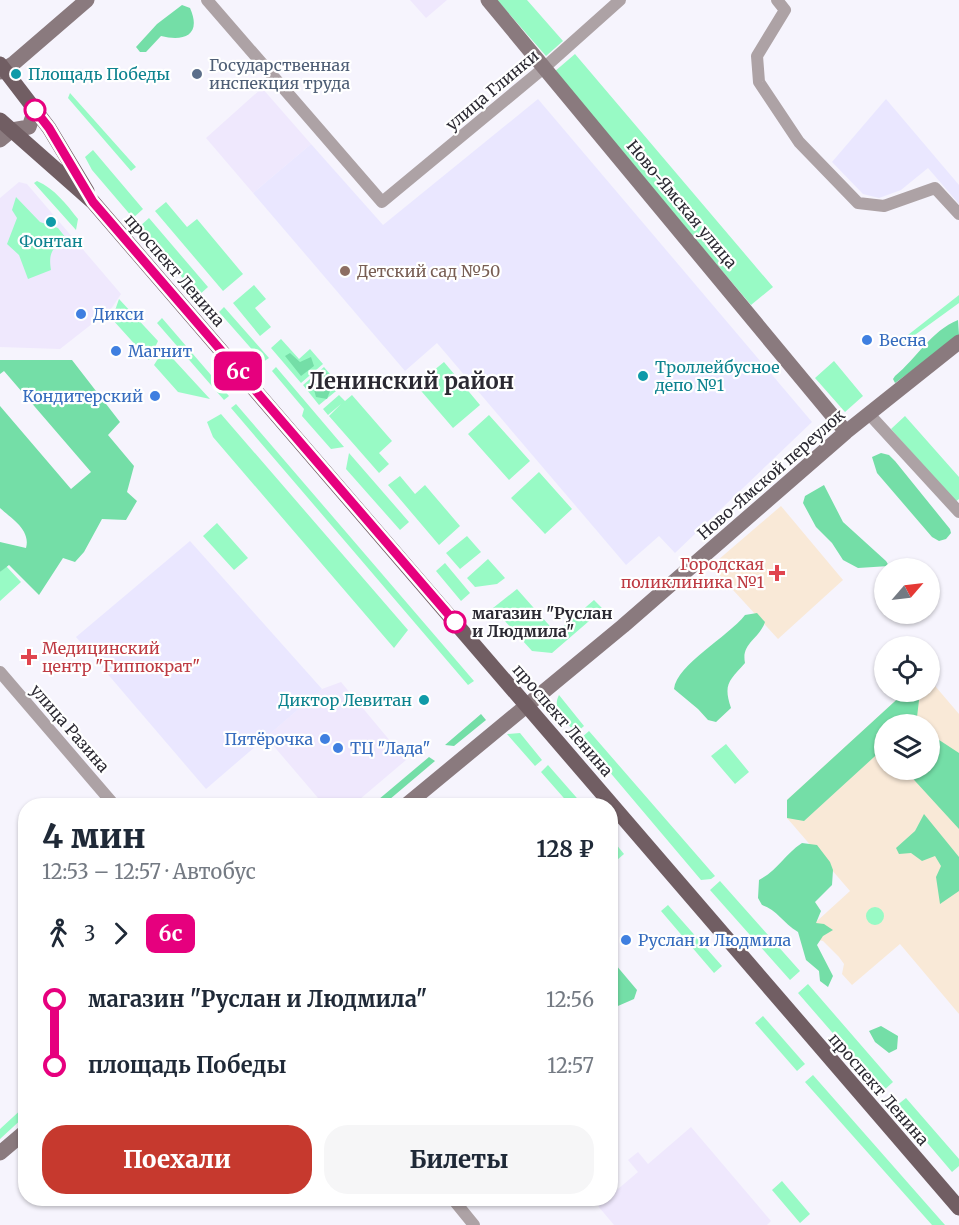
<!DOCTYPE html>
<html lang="ru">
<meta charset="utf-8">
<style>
body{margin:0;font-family:Merriweather,serif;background:#f6f6f7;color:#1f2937;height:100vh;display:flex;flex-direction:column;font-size:22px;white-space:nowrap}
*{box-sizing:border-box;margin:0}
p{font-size:20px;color:#747a83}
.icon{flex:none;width:33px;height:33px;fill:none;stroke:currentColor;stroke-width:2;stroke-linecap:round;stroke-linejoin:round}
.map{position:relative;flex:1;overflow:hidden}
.sheet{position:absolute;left:18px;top:798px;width:600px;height:408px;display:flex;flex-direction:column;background:#fff;border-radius:24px;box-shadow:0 2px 4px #0004}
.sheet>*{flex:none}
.badge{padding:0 12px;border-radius:9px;font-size:21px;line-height:39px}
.needle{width:39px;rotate:62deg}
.fabs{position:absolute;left:874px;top:558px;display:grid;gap:12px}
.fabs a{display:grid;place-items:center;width:66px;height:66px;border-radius:50%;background:#fff;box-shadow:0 2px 4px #0004;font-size:30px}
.map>.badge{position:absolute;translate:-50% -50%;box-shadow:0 0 0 3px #fff}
.legs{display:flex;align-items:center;gap:9px;height:66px;padding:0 24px;font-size:20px}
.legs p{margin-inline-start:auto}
.overview{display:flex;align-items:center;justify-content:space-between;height:102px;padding:0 24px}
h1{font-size:33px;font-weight:800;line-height:45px}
.primary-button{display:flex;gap:12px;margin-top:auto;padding:12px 24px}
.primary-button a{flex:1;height:69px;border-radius:24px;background:#c6392e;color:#fff;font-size:24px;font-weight:800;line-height:69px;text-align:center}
.primary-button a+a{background:#f6f6f7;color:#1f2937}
ul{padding:0 24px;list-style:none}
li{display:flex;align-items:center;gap:21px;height:66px;font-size:22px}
li i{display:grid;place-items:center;width:9px;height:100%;margin:0 8px;background:currentColor}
li i::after{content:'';width:15px;height:15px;margin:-8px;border:4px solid;border-radius:50%;background:#fff}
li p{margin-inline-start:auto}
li:first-child i{background:linear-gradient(#0000 50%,currentColor 0)}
li:last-child i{background:linear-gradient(currentColor 50%,#0000 0)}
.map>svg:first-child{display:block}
</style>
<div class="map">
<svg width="959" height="1225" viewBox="0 0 959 1225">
<rect width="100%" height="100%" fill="#f6f4fd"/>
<path fill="#efe8fd" d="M410,0H447L426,18Z
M262,88L311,144L253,193L206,138Z
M19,182L27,184L121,294L111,309L60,349L0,347V198Z
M341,682L406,760L353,805H324L266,737L322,689Z
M691,1127L771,1221L767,1225H614L598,1206L610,1198L611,1195L638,1172L628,1160L638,1152L648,1164Z"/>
<path fill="#eae7ff" d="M538,99L812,422L675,553L659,536L626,565L437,343L405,371L253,193L311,144L383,225Z
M886,99L959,185V204L928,168L901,190L879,198L863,194L832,162Z
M190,541L322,689L206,789L76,637Z"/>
<path fill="#f9e9d7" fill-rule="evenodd" d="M781,506L843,580L778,639L711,566Z
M930,680L959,714V1014L900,944L852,985L842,974L844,964L839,957L823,941L812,939L805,932L850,891L787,818V800L905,692H930ZM885,724H930V770H885Z"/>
<path fill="#98fac5" d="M497,0H527L563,41L546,56Z
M575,54L773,287L751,305L554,72Z
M70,93L136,167L131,171L68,98Z
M93,150L143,209L133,218L92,170L85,157Z
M37,181C55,189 66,204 78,219L76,230L34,183Z
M16,197L40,222L58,228L66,238C53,248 48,252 51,270L28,279L19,255L7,244L17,218L12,210Z
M166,202L187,227L197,219L243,274L223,291L155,211Z
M149,218L208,287L198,296L139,227Z
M254,285L266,299L255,308L271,327L260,336L233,303Z
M959,295V303L901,345L899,342Z
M119,299L158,341L149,360L112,319Z
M224,307L269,358L263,362L219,312Z
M162,318L229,396L224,400L157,323Z
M281,339L299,359L310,349L323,364L301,383L271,348Z
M164,349L210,399L178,392L154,365Z
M834,361L863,396L845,412L815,378Z
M444,362L480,405L453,428L416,385Z
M276,367L344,447L331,449L302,416L304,409L272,371Z
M324,367L341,387L319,405L303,385Z
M339,395L345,401L352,395L392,441L379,453L389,464L379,473L329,416L341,404L328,415L323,409Z
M236,404L474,681L468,685L231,408Z
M221,414L408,630L394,648L213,437L207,422Z
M489,415L530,461L509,480L468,434Z
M905,416L959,477V499L955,502L891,429Z
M349,453L409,522L400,530L346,469Z
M539,472L572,509L545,534L511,498Z
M400,476L415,494L425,485L460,526L439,545L388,485Z
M217,523L248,558L234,570L203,536Z
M467,536L481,552L460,569L446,553Z
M488,559L505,578L497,584L475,587L467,578Z
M445,563L470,593L461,601L436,571Z
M6,566L21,582L0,601V572Z
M517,589L556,633L594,600L603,609L552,653L532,651L493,608Z
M559,695L584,726L576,733C566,721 551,710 559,695Z
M589,731L715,876L711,879L701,880L581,738Z
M520,733L542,760L535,766L507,734Z
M726,744L749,772L735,784L711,756Z
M548,765L583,805H570L541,772Z
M611,838L624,854L617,860L611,853Z
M720,881L800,971L790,980L710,890Z
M668,905L722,966L714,973L661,911Z
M866 916a9 9 0 1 1 18 0a9 9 0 1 1-18 0Z
M808,984L893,1082L883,1091L798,993Z
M763,1016L805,1064L797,1071L755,1023Z
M813,1075L945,1225H932L805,1082Z
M906,1098L959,1159V1166L952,1172L896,1106Z
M25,1106V1116L0,1139V1129Z
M782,1181L810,1214L800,1223L772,1190Z"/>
<path fill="#74dea7" d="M182,5L190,8C202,35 184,42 161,36L146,52H140L136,47L157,24Z
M958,320L959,335L956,339L895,383L893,379L895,376C917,358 931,331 958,320Z
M290,353L300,362L311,357L314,366L301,376L285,356Z
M0,360H72L120,422L108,435L134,466L127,492L137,501L126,520L102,519L84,552L75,562L63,558L39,595L9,565L0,572V542L26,548C31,530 12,519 0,508V406L71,489L91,472L4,371L0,374Z
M327,373L333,383L327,399L316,397L313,386Z
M881,453L889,455L895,461L950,529L951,533L946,539L939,541L932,537L877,473L872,457Z
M824,485L843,522L886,561L889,566L858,568L843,560L832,543L816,527L803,503L805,496Z
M757,613L765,622C759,640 741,643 745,663C729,681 723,684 731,708L716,722L708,720L698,709L674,689C677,664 728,637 745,615Z
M905,692H920L917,717L923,724H885V747L804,821L787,818V800Z
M481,714L486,720L454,746L445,745Z
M930,734L959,753V829L905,770H930Z
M429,757L435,761L383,805H372Z
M924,814L959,857V891L940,904L936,877L941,866L935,856L922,861L911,853L899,854L896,848L915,831Z
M802,843L817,845L830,862L833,870L832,885L815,902L821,911L816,923L824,924L833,930L823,936L817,945L833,976L828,987L820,981L819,971L806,960L798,932C783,923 777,910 762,905L758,898L759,880C778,870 784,855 802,843Z
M610,958L637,990L634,999L611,1009Z
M881,1026L898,1036L897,1049L889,1053L875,1042L869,1031Z"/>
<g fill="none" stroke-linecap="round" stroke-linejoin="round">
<path stroke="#ada2a5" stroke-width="12" d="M207,0L382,202L545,67L620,0
M777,0L785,10L757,56L759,82L799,142L858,203L884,206L935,188L959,214
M869,414L959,512
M0,672L115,806
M452,1198L474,1225"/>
<path stroke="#8a7a7e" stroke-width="15" d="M488,0L846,432
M0,72L14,63L87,0
M0,140L12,130L29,127L35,110
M405,806L623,626L846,432L959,342
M0,1153L26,1131"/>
<path stroke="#715e63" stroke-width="15" d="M0,64L49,128L87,191
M0,120L93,202L959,1208"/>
</g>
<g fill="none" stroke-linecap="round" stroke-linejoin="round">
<defs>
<path id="line-1" d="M35,110L49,128L93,202L455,622"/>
</defs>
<use href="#line-1" stroke="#fff" stroke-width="14"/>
<use href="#line-1" stroke="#e6007e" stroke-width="9"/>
</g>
<g fill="#0f9aa8" stroke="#fff" stroke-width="2">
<circle cx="16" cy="74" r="6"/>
<circle cx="51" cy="222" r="6"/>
<circle cx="643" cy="376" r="6"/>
<circle cx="424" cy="700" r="6"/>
</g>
<circle fill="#5c6f8a" stroke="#fff" stroke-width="2" cx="197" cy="74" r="6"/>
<g fill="#fff" stroke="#e6007e" stroke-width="3">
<circle cx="35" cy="110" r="10"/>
<circle cx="455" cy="622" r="10"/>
</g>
<circle fill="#8d6e63" stroke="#fff" stroke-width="2" cx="345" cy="271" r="6"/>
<g fill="#3f7fe0" stroke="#fff" stroke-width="2">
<circle cx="81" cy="314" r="6"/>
<circle cx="867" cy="340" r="6"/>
<circle cx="116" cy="351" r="6"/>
<circle cx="155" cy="396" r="6"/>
<circle cx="325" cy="739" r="6"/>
<circle cx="338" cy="748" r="6"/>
<circle cx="626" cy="940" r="6"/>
</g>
<g fill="#e0444e" stroke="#fff" stroke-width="2">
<path d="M774 564h6v6h6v6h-6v6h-6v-6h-6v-6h6z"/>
<path d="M26 648h6v6h6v6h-6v6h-6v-6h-6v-6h6z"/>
</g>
<g text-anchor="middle" stroke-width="4.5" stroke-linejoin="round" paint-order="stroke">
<g font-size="16" fill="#4e5e75" stroke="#fff" text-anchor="start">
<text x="209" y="71">Государственная<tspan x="209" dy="18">инспекция труда</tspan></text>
</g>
<g font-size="16" fill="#0d838f" stroke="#fff" text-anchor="start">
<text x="28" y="80">Площадь Победы</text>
<text x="51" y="247" text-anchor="middle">Фонтан</text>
<text x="655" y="373">Троллейбусное<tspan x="655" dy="18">депо №1</tspan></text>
<text x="412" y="706" text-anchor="end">Диктор Левитан</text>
</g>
<g font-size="16" fill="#2b2932" stroke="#fff">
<text transform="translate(492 90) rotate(-40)" y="6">улица Глинки</text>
<text transform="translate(682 204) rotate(50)" y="6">Ново-Ямская улица</text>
<text transform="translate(175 270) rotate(49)" y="6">проспект Ленина</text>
<text transform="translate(771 474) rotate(-41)" y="6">Ново-Ямской переулок</text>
<text transform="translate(563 720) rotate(49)" y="6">проспект Ленина</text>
<text transform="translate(70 728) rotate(49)" y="6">улица Разина</text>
<text transform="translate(879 1089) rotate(49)" y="6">проспект Ленина</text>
</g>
<g font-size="16" fill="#785e54" stroke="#fff" text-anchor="start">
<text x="357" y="277">Детский сад №50</text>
</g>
<g font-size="16" fill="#366cbe" stroke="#fff" text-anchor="start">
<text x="93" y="320">Дикси</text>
<text x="879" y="346">Весна</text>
<text x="128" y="357">Магнит</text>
<text x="143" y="402" text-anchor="end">Кондитерский</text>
<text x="313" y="745" text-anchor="end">Пятёрочка</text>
<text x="350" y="754">ТЦ "Лада"</text>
<text x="638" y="946">Руслан и Людмила</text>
</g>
<g font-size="16" fill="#be3a42" stroke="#fff" text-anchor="end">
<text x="764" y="570">Городская<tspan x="764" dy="18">поликлиника №1</tspan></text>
<text x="42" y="654" text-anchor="start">Медицинский<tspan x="42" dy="18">центр "Гиппократ"</tspan></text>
</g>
<g font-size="16" font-weight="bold" fill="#2b2932" stroke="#fff" text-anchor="start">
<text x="472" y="619">магазин "Руслан<tspan x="472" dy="18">и Людмила"</tspan></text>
</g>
<g font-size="22" font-weight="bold" fill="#2b2932" stroke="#fff">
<text x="411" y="389">Ленинский район</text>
</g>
</g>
</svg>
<div class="fabs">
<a><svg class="needle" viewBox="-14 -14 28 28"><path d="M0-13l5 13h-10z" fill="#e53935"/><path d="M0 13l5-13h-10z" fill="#747a83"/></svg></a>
<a><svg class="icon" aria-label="locate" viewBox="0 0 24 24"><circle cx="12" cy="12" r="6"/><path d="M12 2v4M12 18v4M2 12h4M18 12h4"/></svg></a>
<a><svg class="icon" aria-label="layers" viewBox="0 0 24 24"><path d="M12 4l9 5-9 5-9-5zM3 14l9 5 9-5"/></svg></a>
</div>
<b class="badge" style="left:238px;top:371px;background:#e6007e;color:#fff">6c</b>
<section class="sheet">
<div class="overview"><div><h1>4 мин</h1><p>12:53 – 12:57 · Автобус</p></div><b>128 ₽</b></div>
<div class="legs"><svg class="icon" aria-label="walk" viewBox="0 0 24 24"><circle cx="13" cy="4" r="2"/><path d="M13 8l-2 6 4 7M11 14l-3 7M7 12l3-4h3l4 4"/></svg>3<svg class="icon" aria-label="forward" viewBox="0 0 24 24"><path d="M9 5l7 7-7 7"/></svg><b class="badge" style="background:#e6007e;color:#fff">6c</b></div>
<ul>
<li><i style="color:#e6007e"></i><b>магазин &quot;Руслан и Людмила&quot;</b><p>12:56</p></li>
<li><i style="color:#e6007e"></i><b>площадь Победы</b><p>12:57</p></li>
</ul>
<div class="primary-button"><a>Поехали</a><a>Билеты</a></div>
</section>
</div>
